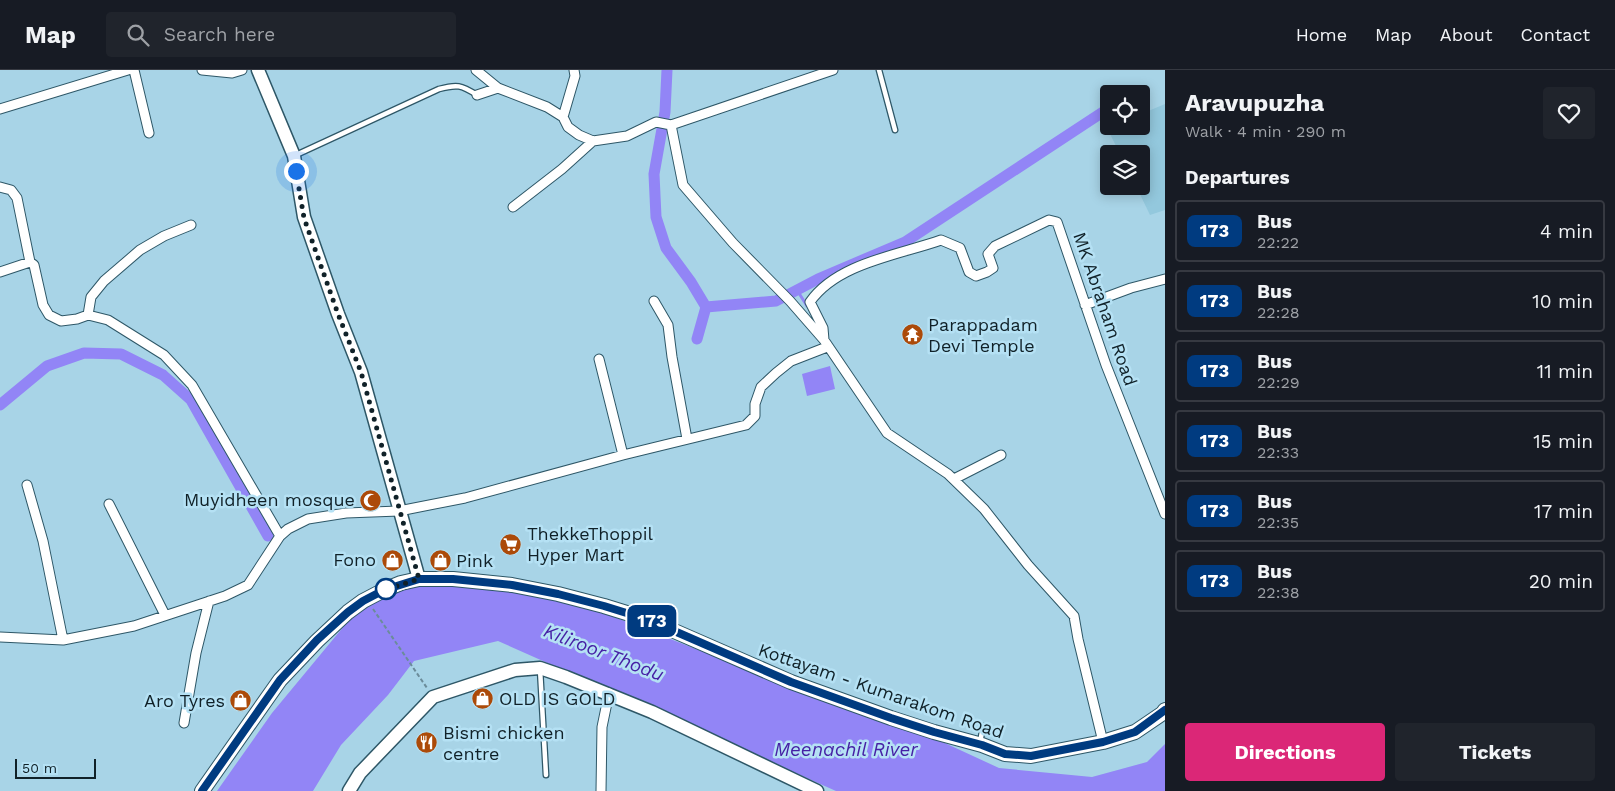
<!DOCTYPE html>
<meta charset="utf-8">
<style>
body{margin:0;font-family:"Work Sans",sans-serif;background:#20242c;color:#f1f3f6;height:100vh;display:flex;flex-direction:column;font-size:19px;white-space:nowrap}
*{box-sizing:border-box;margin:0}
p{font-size:16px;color:#9ea1a6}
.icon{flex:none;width:28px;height:28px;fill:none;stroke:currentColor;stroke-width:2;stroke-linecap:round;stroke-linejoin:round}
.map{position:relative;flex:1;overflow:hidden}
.panel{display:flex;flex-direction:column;background:#171b24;width:450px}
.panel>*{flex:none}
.badge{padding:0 10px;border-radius:8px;font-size:18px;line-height:32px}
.controls{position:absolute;left:1100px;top:15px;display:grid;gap:10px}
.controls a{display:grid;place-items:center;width:50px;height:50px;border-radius:5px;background:#171b24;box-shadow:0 2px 12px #0003;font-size:25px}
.scale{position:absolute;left:15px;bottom:12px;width:81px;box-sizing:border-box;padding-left:5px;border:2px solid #102128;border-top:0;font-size:14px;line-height:18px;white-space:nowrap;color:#102128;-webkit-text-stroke:4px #b5e1f4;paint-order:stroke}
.you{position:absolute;width:25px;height:25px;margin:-12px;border:4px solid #fff;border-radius:50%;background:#1a73e8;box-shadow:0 0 0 8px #1a73e833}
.map>.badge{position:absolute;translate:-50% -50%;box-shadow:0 0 0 2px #fff}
h2{padding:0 20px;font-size:19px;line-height:45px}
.round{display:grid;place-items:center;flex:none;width:52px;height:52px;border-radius:5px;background:#20242c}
.overview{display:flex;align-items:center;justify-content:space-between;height:85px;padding:0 20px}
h1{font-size:24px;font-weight:700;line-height:38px}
.cta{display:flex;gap:10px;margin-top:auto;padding:10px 20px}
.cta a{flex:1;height:58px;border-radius:5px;background:#db2777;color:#fff;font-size:20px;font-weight:700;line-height:58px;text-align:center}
.cta a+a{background:#20242c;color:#f1f3f6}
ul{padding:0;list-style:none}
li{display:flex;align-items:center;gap:15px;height:62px;margin:0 10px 8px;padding:0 10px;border:2px solid #363941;border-radius:5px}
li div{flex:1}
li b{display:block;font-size:19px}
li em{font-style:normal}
li .badge{min-width:55px;font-weight:700;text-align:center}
header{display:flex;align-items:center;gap:30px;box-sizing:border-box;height:70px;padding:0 25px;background:#171b24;border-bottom:1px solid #363941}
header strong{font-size:24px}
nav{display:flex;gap:28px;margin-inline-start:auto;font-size:18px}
.search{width:350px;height:45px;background:#20242c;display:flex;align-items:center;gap:12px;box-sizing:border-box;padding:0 18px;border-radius:5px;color:#9ea1a6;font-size:19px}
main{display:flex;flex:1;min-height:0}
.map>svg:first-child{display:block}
</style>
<header>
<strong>Map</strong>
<div class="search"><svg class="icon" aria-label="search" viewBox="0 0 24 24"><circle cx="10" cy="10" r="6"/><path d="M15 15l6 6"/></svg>Search here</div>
<nav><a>Home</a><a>Map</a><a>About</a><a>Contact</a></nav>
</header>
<main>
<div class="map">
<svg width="1165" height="721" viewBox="0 0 1165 721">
<rect width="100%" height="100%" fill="#a8d4e7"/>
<path fill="#93c8dd" d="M1165,34V140L1150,145L1136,116H1141V84H1120L1107,58L1111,56H1141V44Z"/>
<path fill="#9285f6" d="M830,296L835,319L807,326L802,304Z
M405,514H448L525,523L594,539L757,603L921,662L999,698L1092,707L1147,692L1165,674V721H836L498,571L414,591L388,625L341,675L313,721H217L272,643L359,538Z"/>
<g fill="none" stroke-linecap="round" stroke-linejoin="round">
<path stroke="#9285f6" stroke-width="3" d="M797,220L807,236"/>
<path stroke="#9285f6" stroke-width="11" d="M667,0L665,42L654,104L656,147L666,178L691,212L706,237L697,269
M706,237L776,231L818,209L905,172L1109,38
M0,335L47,296L84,283L121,284L163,305L191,330L268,466"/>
<defs>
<path id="lane" d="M879,0L895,60
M296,85L439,19C457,14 461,15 477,25
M540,599L546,705
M980,673L983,656"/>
<path id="street" d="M134,0L149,63
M202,0L232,3L242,0
M476,0L498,18
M574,0L575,6L563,47L568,57L579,65L593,71L627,66L656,52L671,55L833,0
M477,25L498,18L547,37L563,47
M0,39L128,0
M671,55L683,115L733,173L790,231L824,270L887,363L948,404L984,439L1028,495L1074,546L1078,569L1103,672
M0,117L11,120L17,128L30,192
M513,137L562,99L593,71
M0,202L30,192L34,195L43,235L49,245L61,251L77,249L88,245L108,250L164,285L192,315L280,466
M654,231L668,255L672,287L687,369
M1085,235L1131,218L1165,209
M88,245L91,227L104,211L140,180L164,166L191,155
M824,270L823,258L810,232C837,193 899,185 941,170L960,178L969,202L976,206L987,202L993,198L988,184L995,176L1049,150L1057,152L1106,295L1165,444
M599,289L623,385
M954,409L1001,385
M27,415L43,471L63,570
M109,434L165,545
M0,567L63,570L134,556L225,526L248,515L280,466L288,459L308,449L346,443L399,441L465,428L623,385L746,355L755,346V334L761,317L776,303L791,291L827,277
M184,653L196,583L209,531
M601,721L602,657L609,623"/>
<path id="secondary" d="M258,0L294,86L304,147L338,244L361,302L419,509
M349,721L360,703L433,627L515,600L540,598L566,607L652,642L817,721"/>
<path id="primary" d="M202,721L280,610L317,571L348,542L363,531L384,520L401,513L419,509H453L512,515L558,524L604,536L649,550L791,612L891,648L934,662L982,675L1005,684L1031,686L1103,672L1135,662L1163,643L1165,640"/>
</defs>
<use href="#lane" stroke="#2e5767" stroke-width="7"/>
<use href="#street" stroke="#2e5767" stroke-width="11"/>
<use href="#secondary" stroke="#2e5767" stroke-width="15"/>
<use href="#primary" stroke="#2e5767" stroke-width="16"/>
<path stroke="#6b8c9a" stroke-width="2" stroke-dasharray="4 2.5" stroke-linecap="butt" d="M373,539L427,618"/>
<use href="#lane" stroke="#fff" stroke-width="4.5"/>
<use href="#street" stroke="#fff" stroke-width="9"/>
<use href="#secondary" stroke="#fff" stroke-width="12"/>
<use href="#primary" stroke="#fff" stroke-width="14"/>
</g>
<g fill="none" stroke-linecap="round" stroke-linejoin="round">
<defs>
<path id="line" d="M202,721L280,610L317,570L348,542L363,531L384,520L419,509H453L512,515L558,524L604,536L649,550L791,612L891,648L934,662L982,675L1005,684L1031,686L1103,672L1135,662L1165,640"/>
</defs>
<use href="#line" stroke="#fff" stroke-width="11"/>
<use href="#line" stroke="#003b80" stroke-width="8"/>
<path stroke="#102128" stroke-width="5" stroke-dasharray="0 9" d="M296,101L304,148L338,244L361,302L419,509L384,520L386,519"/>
</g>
<defs>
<symbol id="temple-disc" viewBox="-11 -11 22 22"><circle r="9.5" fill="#ac4a09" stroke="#b5e1f4"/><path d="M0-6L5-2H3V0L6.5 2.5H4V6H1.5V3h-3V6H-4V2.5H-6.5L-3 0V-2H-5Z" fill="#fff"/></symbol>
<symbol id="mosque-disc" viewBox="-11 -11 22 22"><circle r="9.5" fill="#ac4a09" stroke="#b5e1f4"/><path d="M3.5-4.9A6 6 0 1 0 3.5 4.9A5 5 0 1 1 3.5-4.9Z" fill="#fff"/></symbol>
<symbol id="supermarket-disc" viewBox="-11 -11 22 22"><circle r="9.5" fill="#ac4a09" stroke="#b5e1f4"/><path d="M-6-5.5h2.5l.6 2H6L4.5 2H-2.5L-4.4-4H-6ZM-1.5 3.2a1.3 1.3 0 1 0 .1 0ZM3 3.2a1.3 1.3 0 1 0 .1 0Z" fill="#fff"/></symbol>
<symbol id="shop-disc" viewBox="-11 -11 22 22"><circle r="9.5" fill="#ac4a09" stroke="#b5e1f4"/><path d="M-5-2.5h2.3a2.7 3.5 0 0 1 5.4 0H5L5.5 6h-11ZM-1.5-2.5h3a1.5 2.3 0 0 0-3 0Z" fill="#fff"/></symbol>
<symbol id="restaurant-disc" viewBox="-11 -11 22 22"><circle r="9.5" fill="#ac4a09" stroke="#b5e1f4"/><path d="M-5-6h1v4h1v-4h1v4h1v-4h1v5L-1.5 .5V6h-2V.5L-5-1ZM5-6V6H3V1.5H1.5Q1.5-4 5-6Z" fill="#fff"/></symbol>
</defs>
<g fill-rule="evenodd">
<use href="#temple-disc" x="900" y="252" width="25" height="25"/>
<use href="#mosque-disc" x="358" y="418" width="25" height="25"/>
<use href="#supermarket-disc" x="498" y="462" width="25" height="25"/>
<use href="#shop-disc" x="380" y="478" width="25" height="25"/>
<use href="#shop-disc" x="428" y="478" width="25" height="25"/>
<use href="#shop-disc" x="470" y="616" width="25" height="25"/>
<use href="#shop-disc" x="228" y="618" width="25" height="25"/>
<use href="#restaurant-disc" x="414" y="660" width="25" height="25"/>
</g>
<circle fill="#fff" stroke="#003b80" stroke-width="2.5" cx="386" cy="519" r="10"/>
<g text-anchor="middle" stroke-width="5" stroke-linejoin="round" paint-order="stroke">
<g font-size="18" fill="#102128" stroke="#b5e1f4">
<text transform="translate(1105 239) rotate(71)" y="6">MK Abraham Road</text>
<text transform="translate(881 621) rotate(19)" y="6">Kottayam - Kumarakom Road</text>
</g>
<g font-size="18" fill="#102128" stroke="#b5e1f4" text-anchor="start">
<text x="928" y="261">Parappadam<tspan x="928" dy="21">Devi Temple</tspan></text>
<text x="355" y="436" text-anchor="end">Muyidheen mosque</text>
<text x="527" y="470">ThekkeThoppil<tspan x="527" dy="21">Hyper Mart</tspan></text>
<text x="376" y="496" text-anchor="end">Fono</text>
<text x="456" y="497">Pink</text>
<text x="499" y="635">OLD IS GOLD</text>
<text x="225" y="637" text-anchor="end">Aro Tyres</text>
<text x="443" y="669">Bismi chicken<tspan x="443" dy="21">centre</tspan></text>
</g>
<g font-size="19" font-style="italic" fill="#4621a5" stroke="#b5e1f4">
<text transform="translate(604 582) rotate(21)" y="7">Kiliroor Thodu</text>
<text x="846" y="686">Meenachil River</text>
</g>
</g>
</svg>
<div class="controls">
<a><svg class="icon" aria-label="locate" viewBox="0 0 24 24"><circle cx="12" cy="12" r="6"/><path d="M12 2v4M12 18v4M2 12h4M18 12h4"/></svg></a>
<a><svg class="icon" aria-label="layers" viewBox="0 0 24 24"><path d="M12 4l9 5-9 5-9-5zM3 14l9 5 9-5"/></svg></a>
</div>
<div class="scale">50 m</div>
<div class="you" style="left:296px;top:101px"></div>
<b class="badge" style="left:652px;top:551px;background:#003b80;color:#fff">173</b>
</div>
<section class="panel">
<div class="overview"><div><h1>Aravupuzha</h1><p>Walk · 4 min · 290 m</p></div><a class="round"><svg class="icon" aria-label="heart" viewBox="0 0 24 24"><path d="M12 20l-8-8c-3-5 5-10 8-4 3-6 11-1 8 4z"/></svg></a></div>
<h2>Departures</h2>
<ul>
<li><span class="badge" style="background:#003b80;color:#fff">173</span><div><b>Bus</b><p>22:22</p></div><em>4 min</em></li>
<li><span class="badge" style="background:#003b80;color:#fff">173</span><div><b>Bus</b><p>22:28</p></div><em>10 min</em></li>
<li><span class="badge" style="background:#003b80;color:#fff">173</span><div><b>Bus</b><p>22:29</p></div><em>11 min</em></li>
<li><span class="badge" style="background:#003b80;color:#fff">173</span><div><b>Bus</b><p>22:33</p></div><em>15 min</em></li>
<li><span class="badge" style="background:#003b80;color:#fff">173</span><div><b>Bus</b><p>22:35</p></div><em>17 min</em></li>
<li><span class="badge" style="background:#003b80;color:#fff">173</span><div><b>Bus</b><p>22:38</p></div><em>20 min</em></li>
</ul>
<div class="cta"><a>Directions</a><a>Tickets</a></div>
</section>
</main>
